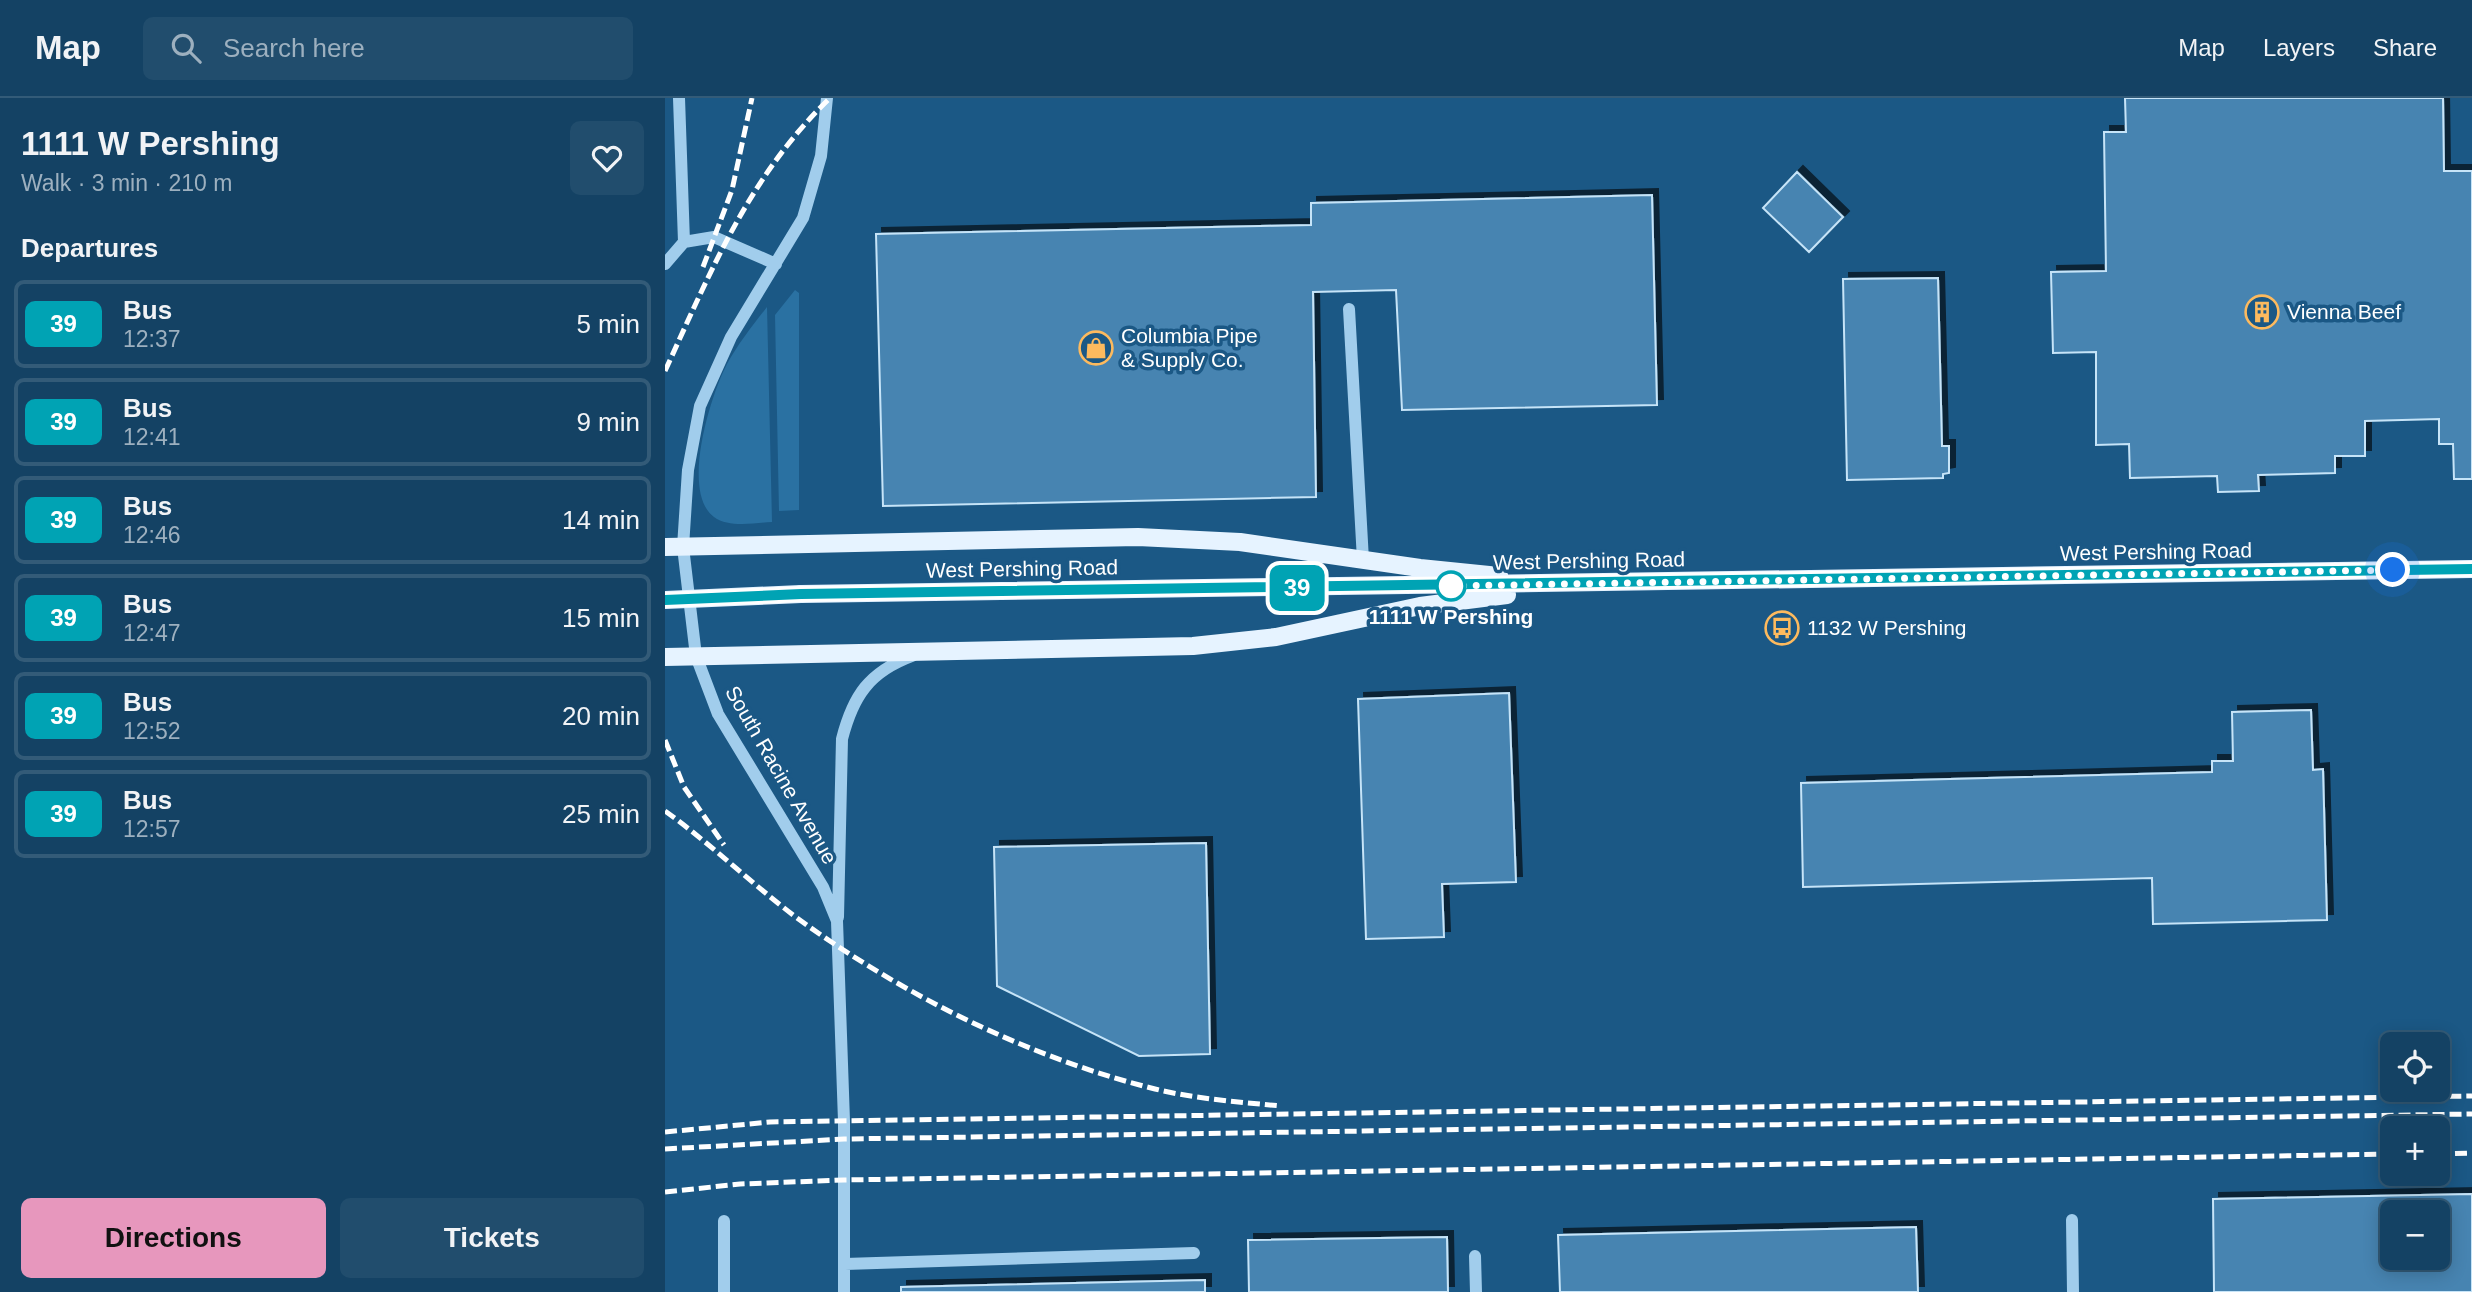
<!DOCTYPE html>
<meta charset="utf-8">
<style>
body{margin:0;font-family:Helvetica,sans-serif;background:#214d6d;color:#f1f3f6;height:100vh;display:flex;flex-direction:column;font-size:26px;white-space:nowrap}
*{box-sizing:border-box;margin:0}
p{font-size:23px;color:#9db0bf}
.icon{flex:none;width:38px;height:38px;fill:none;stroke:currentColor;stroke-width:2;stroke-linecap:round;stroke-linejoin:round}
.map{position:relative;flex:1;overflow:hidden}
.sheet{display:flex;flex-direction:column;background:#144264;width:665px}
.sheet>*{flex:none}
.badge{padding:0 14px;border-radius:10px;font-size:24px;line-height:46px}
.controls{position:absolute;left:1715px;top:934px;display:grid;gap:14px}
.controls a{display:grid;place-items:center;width:70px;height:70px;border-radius:10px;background:#144264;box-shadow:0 4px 18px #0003,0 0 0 2px #335b78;font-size:35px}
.you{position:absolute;width:35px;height:35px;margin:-18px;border:5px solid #fff;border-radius:50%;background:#1a73e8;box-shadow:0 0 0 10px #1a73e833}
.map>.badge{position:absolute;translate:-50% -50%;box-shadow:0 0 0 4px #fff}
h2{padding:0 21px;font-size:26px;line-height:63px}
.round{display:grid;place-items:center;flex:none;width:74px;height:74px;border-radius:10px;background:#214d6d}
.overview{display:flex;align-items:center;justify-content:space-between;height:119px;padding:0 21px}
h1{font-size:33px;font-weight:700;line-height:52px}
.action{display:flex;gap:14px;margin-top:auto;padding:14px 21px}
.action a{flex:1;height:80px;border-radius:10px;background:#e797bd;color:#111;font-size:28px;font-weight:700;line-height:80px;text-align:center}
.action a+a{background:#214d6d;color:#f1f3f6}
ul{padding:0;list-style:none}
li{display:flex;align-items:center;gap:21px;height:88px;margin:0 14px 10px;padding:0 7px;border:4px solid #335b78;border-radius:10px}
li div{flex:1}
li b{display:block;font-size:26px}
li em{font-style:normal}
li .badge{min-width:77px;font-weight:700;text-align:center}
header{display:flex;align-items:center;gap:42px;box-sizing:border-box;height:98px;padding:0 35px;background:#144264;border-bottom:2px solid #335b78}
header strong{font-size:33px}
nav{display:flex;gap:38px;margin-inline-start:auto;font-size:24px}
.search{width:490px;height:63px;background:#214d6d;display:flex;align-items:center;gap:18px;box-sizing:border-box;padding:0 24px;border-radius:10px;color:#9db0bf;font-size:26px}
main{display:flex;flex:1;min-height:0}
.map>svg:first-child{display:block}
</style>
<header>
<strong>Map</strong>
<div class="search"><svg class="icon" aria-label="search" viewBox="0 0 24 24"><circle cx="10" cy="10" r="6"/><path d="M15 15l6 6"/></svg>Search here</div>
<nav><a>Map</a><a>Layers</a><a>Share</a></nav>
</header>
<main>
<section class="sheet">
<div class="overview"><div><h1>1111 W Pershing</h1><p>Walk · 3 min · 210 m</p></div><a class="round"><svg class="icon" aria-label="heart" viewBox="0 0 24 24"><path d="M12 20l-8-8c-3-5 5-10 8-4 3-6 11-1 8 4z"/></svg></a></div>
<h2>Departures</h2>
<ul>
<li><span class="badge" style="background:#00a3b4;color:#fff">39</span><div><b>Bus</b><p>12:37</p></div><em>5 min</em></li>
<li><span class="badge" style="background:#00a3b4;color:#fff">39</span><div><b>Bus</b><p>12:41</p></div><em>9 min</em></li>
<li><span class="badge" style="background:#00a3b4;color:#fff">39</span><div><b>Bus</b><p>12:46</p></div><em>14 min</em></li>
<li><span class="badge" style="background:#00a3b4;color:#fff">39</span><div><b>Bus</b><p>12:47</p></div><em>15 min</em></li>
<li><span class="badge" style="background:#00a3b4;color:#fff">39</span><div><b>Bus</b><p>12:52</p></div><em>20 min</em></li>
<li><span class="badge" style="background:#00a3b4;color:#fff">39</span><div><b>Bus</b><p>12:57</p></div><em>25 min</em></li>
</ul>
<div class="action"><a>Directions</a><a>Tickets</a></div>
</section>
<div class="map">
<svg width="1807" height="1194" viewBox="0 0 1807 1194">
<defs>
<filter id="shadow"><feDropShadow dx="6" dy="-6" stdDeviation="0" flood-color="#0009"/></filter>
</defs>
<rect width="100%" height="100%" fill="#1b5885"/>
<path fill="#2a71a2" d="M130,192L134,195V412L114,413L110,217Z
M102,209L107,424C89,425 64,430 49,419C15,394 46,296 62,266C73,246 88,227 102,209Z"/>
<path fill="#4784b1" stroke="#c6e4f8" stroke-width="2" fill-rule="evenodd" filter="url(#shadow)" d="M1460,0H1778L1779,73H1807V381H1789L1788,346H1774V321L1700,323V358H1670V375L1593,377L1594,393L1553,394L1552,378L1465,380L1464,346L1431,347V254L1388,255L1386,174L1441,173L1439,34H1461Z
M1132,74L1178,119L1144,154L1098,110Z
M987,97L992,307L737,312L731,192L648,194L651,399L218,408L211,136L646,127V105Z
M1273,180L1277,348H1284V375L1278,376V380L1182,382L1178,181Z
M844,595L851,784L777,786L779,839L701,841L693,601Z
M1646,612L1648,672L1658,671L1662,822L1488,826L1487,780L1138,789L1136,685L1547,674V663H1568L1567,614Z
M541,745L545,956L474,958L332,888L329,749Z
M1807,1096V1194H1549L1548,1101ZM1727,1115H1773V1160H1727Z
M1251,1129L1253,1194H895L893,1137Z
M782,1139L783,1194H584L583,1142Z
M540,1182V1194H236V1189Z"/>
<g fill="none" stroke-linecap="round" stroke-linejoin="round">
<path stroke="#a1cdec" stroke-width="12" d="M14,0L19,144
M162,0L156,58L138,120L66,239L35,308L23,372L18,449L31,558L53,616L158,789L172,823L179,1023V1194
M0,166L19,144L49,139L111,166
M684,211L698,462
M173,819L177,641C188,598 204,574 247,558
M1407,1122L1408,1194
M59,1123V1194
M810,1158L811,1194
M180,1166L529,1155"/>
<path stroke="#e6f3ff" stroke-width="18" d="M0,449L473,439L575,444L755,470L834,478
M136,496L1807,471
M0,559L528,548L611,539L755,508L842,497"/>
<path stroke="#fff" stroke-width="5" stroke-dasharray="12 5" stroke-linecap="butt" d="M38,169L67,92L87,0
M0,273C46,173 84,78 165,0
M0,642L19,689L59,747
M0,713C46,746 87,786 132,820C238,897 362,959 490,991C531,1001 574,1004 616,1008
M0,1034L105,1024L1807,998
M0,1051L179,1041L1807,1016
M1773,1056L1807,1055
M0,1094L75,1086L179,1082L1727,1056"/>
<path stroke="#e6f3ff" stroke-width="18" d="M0,502L136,496"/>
</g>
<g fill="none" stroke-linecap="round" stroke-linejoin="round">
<defs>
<path id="line" d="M0,502L136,496L1807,471"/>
</defs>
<use href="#line" stroke="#fff" stroke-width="16"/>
<use href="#line" stroke="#00a3b4" stroke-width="10"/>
<path stroke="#fff" stroke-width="7" stroke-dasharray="0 12.6" d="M786,488L1728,472"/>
</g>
<defs>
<symbol id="building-ring" viewBox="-11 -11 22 22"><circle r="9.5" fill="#1b5885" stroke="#fdba5e" stroke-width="1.5"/><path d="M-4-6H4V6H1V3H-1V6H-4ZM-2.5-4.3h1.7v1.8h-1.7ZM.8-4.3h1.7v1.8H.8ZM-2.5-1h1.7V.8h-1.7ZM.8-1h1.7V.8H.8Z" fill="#fdba5e"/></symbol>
<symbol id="shop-ring" viewBox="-11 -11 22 22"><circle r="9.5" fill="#1b5885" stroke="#fdba5e" stroke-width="1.5"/><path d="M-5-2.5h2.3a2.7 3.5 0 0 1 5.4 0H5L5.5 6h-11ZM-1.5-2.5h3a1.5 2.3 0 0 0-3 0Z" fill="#fdba5e"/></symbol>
<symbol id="bus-ring" viewBox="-11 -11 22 22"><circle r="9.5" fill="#1b5885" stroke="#fdba5e" stroke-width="1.5"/><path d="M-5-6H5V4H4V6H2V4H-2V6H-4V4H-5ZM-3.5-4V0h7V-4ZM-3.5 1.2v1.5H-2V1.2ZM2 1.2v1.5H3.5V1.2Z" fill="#fdba5e"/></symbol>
</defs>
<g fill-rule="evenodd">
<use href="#building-ring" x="1578" y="195" width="38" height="38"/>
<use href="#shop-ring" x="412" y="231" width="38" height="38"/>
<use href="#bus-ring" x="1098" y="511" width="38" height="38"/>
</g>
<circle fill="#fff" stroke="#00a3b4" stroke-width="3.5" cx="786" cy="488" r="14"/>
<g text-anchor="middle" stroke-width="7" stroke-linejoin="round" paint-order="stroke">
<g font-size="21" fill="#fff" stroke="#1b5885" text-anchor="start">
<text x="1622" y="221">Vienna Beef</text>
<text x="456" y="245">Columbia Pipe<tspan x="456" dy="24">&amp; Supply Co.</tspan></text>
<text x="1142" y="537">1132 W Pershing</text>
</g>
<g font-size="21" fill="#fff" stroke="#1b5885">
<text transform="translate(1491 454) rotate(-1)" y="7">West Pershing Road</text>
<text transform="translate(924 463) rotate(-1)" y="7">West Pershing Road</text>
<text transform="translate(357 471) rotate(-1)" y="7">West Pershing Road</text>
<text transform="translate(116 677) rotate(60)" y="7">South Racine Avenue</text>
</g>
<g font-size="21" font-weight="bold" fill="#fff" stroke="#1b5885">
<text x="786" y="526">1111 W Pershing</text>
</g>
</g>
</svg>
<div class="controls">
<a><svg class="icon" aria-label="locate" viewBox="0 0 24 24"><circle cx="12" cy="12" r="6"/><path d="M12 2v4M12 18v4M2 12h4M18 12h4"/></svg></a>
<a>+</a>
<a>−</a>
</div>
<div class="you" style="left:1728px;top:472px"></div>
<b class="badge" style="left:632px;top:490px;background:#00a3b4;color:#fff">39</b>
</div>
</main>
